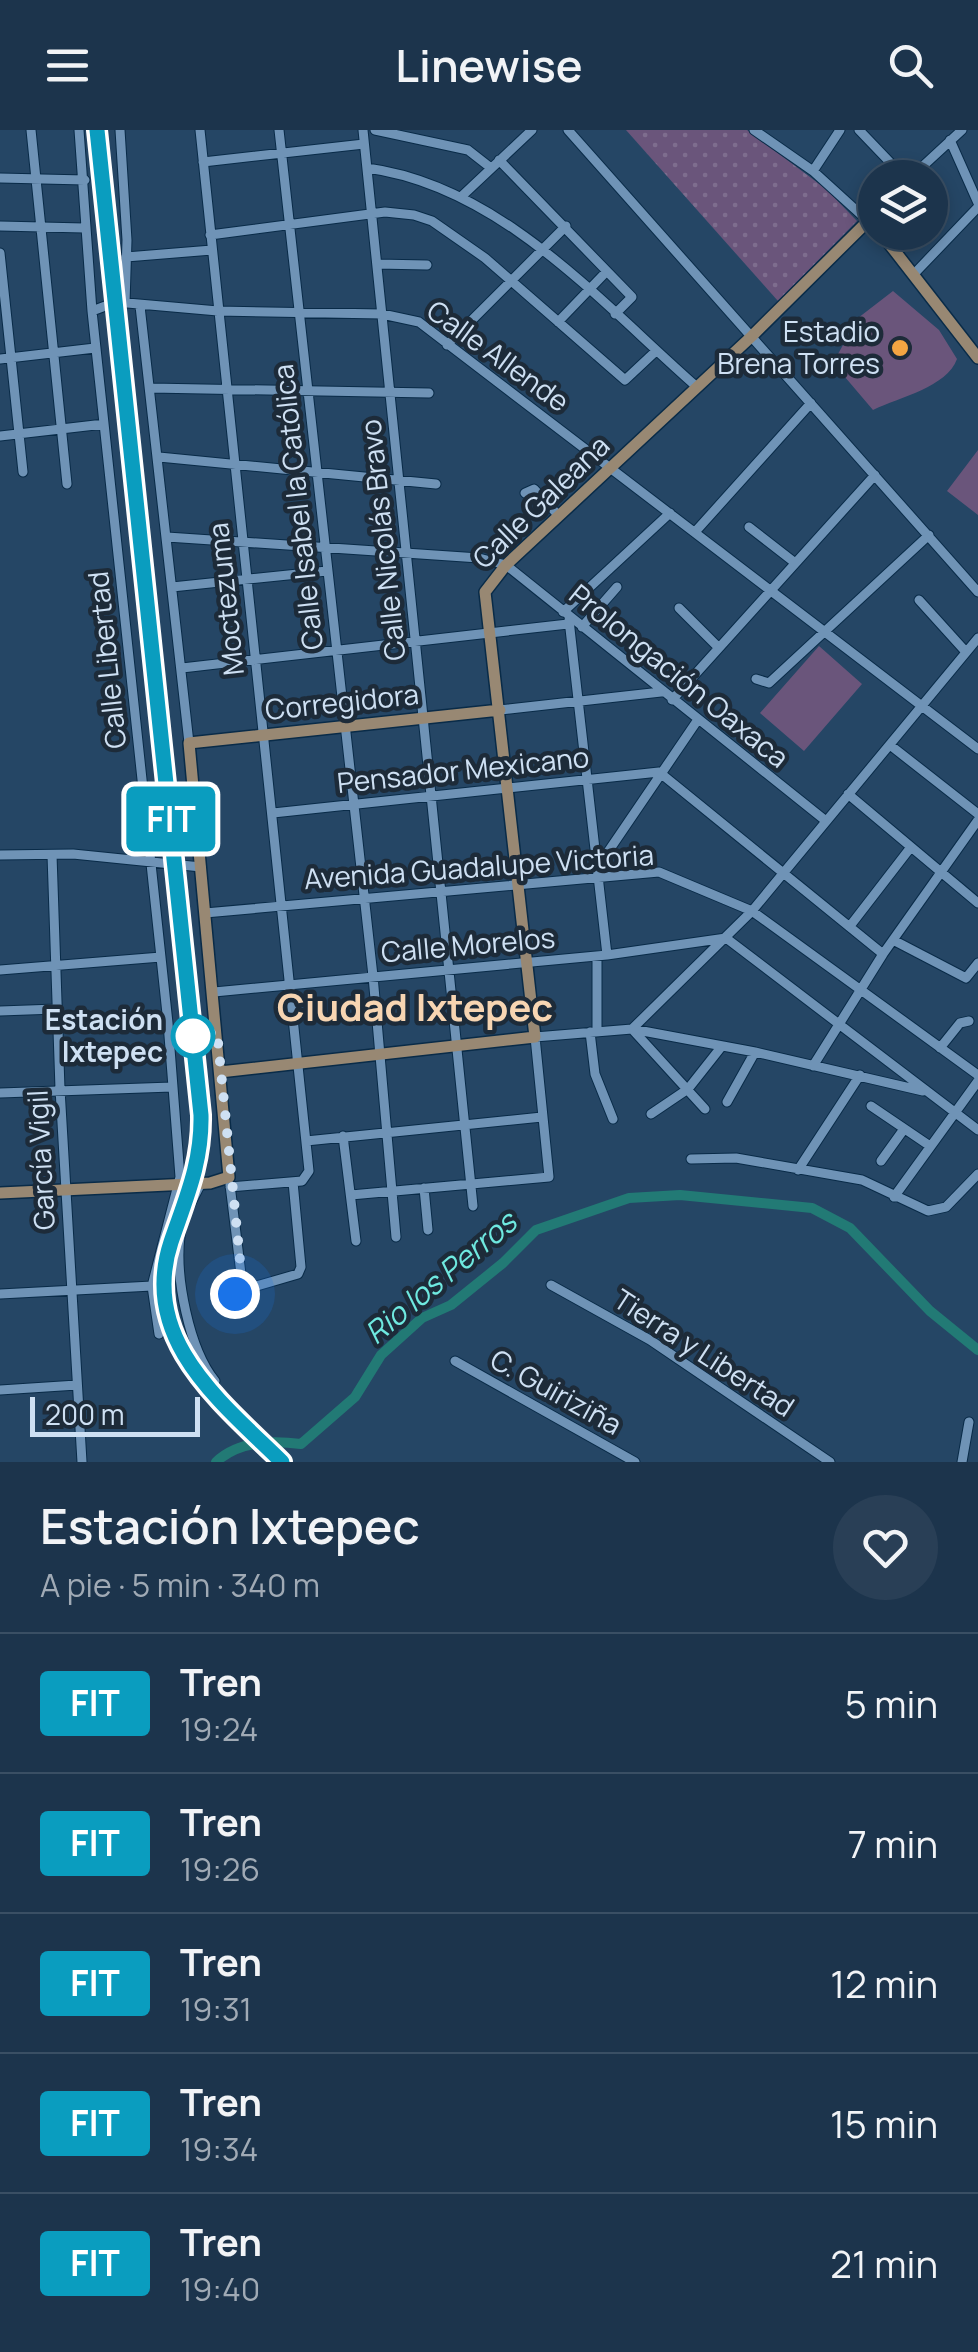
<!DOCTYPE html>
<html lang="es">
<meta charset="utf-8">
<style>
body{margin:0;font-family:Manrope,sans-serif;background:#293f56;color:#f1f3f6;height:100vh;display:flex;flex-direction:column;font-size:38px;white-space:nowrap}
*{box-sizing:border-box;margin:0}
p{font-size:32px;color:#a0aab5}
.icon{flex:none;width:55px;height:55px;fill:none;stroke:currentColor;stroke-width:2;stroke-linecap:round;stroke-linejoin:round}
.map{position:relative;height:1332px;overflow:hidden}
.details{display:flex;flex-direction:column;background:#1c344c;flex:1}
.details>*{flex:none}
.badge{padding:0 20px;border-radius:8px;font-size:35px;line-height:65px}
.tools{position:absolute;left:858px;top:30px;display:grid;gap:20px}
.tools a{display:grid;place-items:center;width:90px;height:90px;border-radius:50%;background:#1c344c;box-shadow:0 5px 15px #0003,0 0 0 2px #3a4f64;font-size:50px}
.scale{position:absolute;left:30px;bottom:25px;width:170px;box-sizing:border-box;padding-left:10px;border:5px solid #cee0f3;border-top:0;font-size:28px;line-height:35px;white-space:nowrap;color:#cee0f3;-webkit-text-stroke:8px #1d2b39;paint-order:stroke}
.you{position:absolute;width:50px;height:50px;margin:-25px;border:8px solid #fff;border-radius:50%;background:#1a73e8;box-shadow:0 0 0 15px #1a73e833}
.map>.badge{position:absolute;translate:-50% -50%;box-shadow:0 0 0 5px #fff}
.round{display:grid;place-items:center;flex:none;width:105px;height:105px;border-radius:52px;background:#293f56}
.summary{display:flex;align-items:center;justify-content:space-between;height:170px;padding:0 40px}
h1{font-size:48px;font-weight:600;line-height:75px}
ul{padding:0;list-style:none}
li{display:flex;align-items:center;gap:30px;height:140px;padding:0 40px;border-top:2px solid #3a4f64}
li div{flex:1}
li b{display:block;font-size:38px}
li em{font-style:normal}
li .badge{min-width:110px;font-weight:700;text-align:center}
header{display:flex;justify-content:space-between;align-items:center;height:130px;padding:0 40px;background:#1c344c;font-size:45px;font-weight:600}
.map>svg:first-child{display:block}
</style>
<header><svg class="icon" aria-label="menu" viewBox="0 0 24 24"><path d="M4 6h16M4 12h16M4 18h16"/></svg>Linewise<svg class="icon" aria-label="search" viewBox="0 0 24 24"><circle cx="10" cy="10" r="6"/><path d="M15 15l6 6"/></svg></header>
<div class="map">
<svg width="978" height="1332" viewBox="0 0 978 1332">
<defs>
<pattern id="park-dots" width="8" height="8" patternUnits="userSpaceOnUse" patternTransform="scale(2.5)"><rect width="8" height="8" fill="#6a557b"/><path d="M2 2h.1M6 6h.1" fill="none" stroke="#7e6d8e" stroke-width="1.8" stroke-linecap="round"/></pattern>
</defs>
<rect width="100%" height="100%" fill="#254665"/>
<path fill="#6a557b" d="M893,161L939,200L957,229C947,257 900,267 873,280L833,233L858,188Z
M978,320V385L947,361Z
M819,516L862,554L804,621L760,583Z"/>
<path fill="url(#park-dots)" d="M626,0H747L826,59L857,91L778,171Z"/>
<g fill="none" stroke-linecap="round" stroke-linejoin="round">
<path stroke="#227a75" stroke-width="10" d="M216,1332C238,1311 272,1310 301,1314L355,1267L381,1225L422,1188L451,1175L503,1133L536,1100L629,1068L680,1065L812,1078L850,1098L930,1181L978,1220"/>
<defs>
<path id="minor" d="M31,0L67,354
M79,0L92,181
M120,0L127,110L125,173
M200,0L309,1041L302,1051L230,1057
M279,0L373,846L396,1107
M363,0L473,1076
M375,0L468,20L491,38
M568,0L978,462
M754,0L813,41L868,91L875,83
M859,0L905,48
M950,10L978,73
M499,30L632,167L615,184
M203,32L364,14
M367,38C501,56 600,172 697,257
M813,41L840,0
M0,48L85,50
M910,48L962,0
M930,64L936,58
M463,65L532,0
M0,96L84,98
M210,105L385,82L414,85L432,91L485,128L625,250L656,221
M0,123L23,342
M126,127L212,120
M377,134L427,135
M914,144L978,77
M140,176L189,613
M558,192L607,141
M447,215L566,96
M0,229L95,218
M151,258L429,263
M0,306L104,294
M159,327L436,354
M525,363L534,359L559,386
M749,397L794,432
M695,402L811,273
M167,407L479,428L506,435L826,691
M172,457L327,441
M919,470L966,522
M679,478L718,517
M563,482L670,383
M569,490L607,825
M582,497L617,457
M182,538L568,494
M756,549L769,553L929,405
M672,570L875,345
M500,580L661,562
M890,615L978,684
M848,664L978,773
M273,683L659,642L883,824
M0,725L73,724L201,737
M52,725L60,959L82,1332
M597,738L697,591
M205,783L659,742L752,781L978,945
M850,796L911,717
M893,810L966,848L978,833
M0,840L161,827
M214,862L607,825L726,808L978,1000
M0,881L56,879
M597,901V826
M590,902L595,944L613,989
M940,918L960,893L969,891
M813,936L883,824L978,690
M0,963L172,957
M727,972L755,922
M871,976L930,1016
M705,979L632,899L752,781L978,508
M651,984L688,959L722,916
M343,1006L356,1111
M306,1011L542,987
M691,1029L736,1028L862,1050L928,1081L946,1077L978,1044
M881,1031L904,999
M798,1040L860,945
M201,1053C193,1070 182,1087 180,1106C175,1147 189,1219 215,1251
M230,1055L243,1160L298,1144L301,1137L293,1052
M424,1058L428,1100
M351,1065L549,1047L535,907L632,899L755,922L923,961
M894,1067L978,951
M551,1155L650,1210L830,1332
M0,1164L152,1156
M216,1167L243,1160
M159,1204L152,1156L180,1047L168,893L92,181L116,172L218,181L382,184L419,192L978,619
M455,1231L635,1332
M0,1260L77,1255
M962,1332L969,1292"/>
<path id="major" d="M880,102L978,228
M220,942L535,907L485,462L506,435L752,206L868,91L875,97
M0,1063L210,1053L229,1047L189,613L500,580"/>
</defs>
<use href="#minor" stroke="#092b48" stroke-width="11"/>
<use href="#major" stroke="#092b48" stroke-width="14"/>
<use href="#minor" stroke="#6f93b6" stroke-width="9"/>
<use href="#major" stroke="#988873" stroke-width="11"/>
<path stroke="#9bb1c8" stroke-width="2.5" stroke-dasharray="20 10" stroke-linecap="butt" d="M97,0L201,985C202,1032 186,1068 171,1112C139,1209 221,1272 282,1332"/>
</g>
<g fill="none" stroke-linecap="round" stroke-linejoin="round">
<defs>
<path id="line" d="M97,0L201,985C202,1033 186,1068 171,1112C139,1209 221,1272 282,1332"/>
</defs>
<use href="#line" stroke="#fff" stroke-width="22"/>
<use href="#line" stroke="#0a9dbf" stroke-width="15"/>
<path stroke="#cee0f3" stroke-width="10" stroke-dasharray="0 18" d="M193,906L217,902L243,1160L235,1164"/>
</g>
<circle fill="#f3a542" stroke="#1d2b39" stroke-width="4" cx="900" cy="218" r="10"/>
<circle fill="#fff" stroke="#0a9dbf" stroke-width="5" cx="193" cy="906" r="20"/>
<g text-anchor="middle" stroke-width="9" stroke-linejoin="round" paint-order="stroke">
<g font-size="28" fill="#cee0f3" stroke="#1d2b39" text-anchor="end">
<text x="880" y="212">Estadio<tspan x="880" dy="32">Brena Torres</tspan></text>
</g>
<g font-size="28" fill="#cee0f3" stroke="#1d2b39">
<text transform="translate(498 226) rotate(36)" y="10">Calle Allende</text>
<text transform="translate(541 372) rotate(-44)" y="10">Calle Galeana</text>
<text transform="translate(298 377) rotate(-96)" y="10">Calle Isabel la Católica</text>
<text transform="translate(383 410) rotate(-96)" y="10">Calle Nicolás Bravo</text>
<text transform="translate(226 469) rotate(-96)" y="10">Moctezuma</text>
<text transform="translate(107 530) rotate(-96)" y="10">Calle Libertad</text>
<text transform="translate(679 546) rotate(39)" y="10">Prolongación Oaxaca</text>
<text transform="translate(342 572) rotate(-6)" y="10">Corregidora</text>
<text transform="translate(463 640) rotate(-6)" y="10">Pensador Mexicano</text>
<text transform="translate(479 737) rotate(-4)" y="10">Avenida Guadalupe Victoria</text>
<text transform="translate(468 815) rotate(-5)" y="10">Calle Morelos</text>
<text transform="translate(41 1030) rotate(-93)" y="10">García Vigil</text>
<text transform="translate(704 1223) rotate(33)" y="10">Tierra y Libertad</text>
<text transform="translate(556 1262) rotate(29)" y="10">C. Guiriziña</text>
</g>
<g font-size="28" font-weight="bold" fill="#cee0f3" stroke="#1d2b39" text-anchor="end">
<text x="163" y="900">Estación<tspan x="163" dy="32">Ixtepec</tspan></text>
</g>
<g font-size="30" font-style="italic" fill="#6fe9e0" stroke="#1d2b39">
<text transform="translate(441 1148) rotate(-40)" y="10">Rio los Perros</text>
</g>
<g font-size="38" font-weight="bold" fill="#f7d5b2" stroke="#1d2b39">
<text x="415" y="891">Ciudad Ixtepec</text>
</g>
</g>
</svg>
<div class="tools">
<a><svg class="icon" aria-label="layers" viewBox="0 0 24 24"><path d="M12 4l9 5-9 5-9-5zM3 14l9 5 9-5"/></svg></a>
</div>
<div class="scale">200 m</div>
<div class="you" style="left:235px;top:1164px"></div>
<b class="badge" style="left:171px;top:689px;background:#0a9dbf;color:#fff">FIT</b>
</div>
<section class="details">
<div class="summary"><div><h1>Estación Ixtepec</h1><p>A pie · 5 min · 340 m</p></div><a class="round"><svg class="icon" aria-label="heart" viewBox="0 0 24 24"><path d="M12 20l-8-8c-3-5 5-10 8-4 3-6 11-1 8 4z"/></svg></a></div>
<ul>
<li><span class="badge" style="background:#0a9dbf;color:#fff">FIT</span><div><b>Tren</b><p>19:24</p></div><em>5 min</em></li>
<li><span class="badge" style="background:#0a9dbf;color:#fff">FIT</span><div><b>Tren</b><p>19:26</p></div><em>7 min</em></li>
<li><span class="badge" style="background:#0a9dbf;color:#fff">FIT</span><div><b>Tren</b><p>19:31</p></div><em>12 min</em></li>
<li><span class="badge" style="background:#0a9dbf;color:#fff">FIT</span><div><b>Tren</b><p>19:34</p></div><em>15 min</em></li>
<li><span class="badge" style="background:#0a9dbf;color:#fff">FIT</span><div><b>Tren</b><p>19:40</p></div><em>21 min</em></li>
</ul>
</section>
